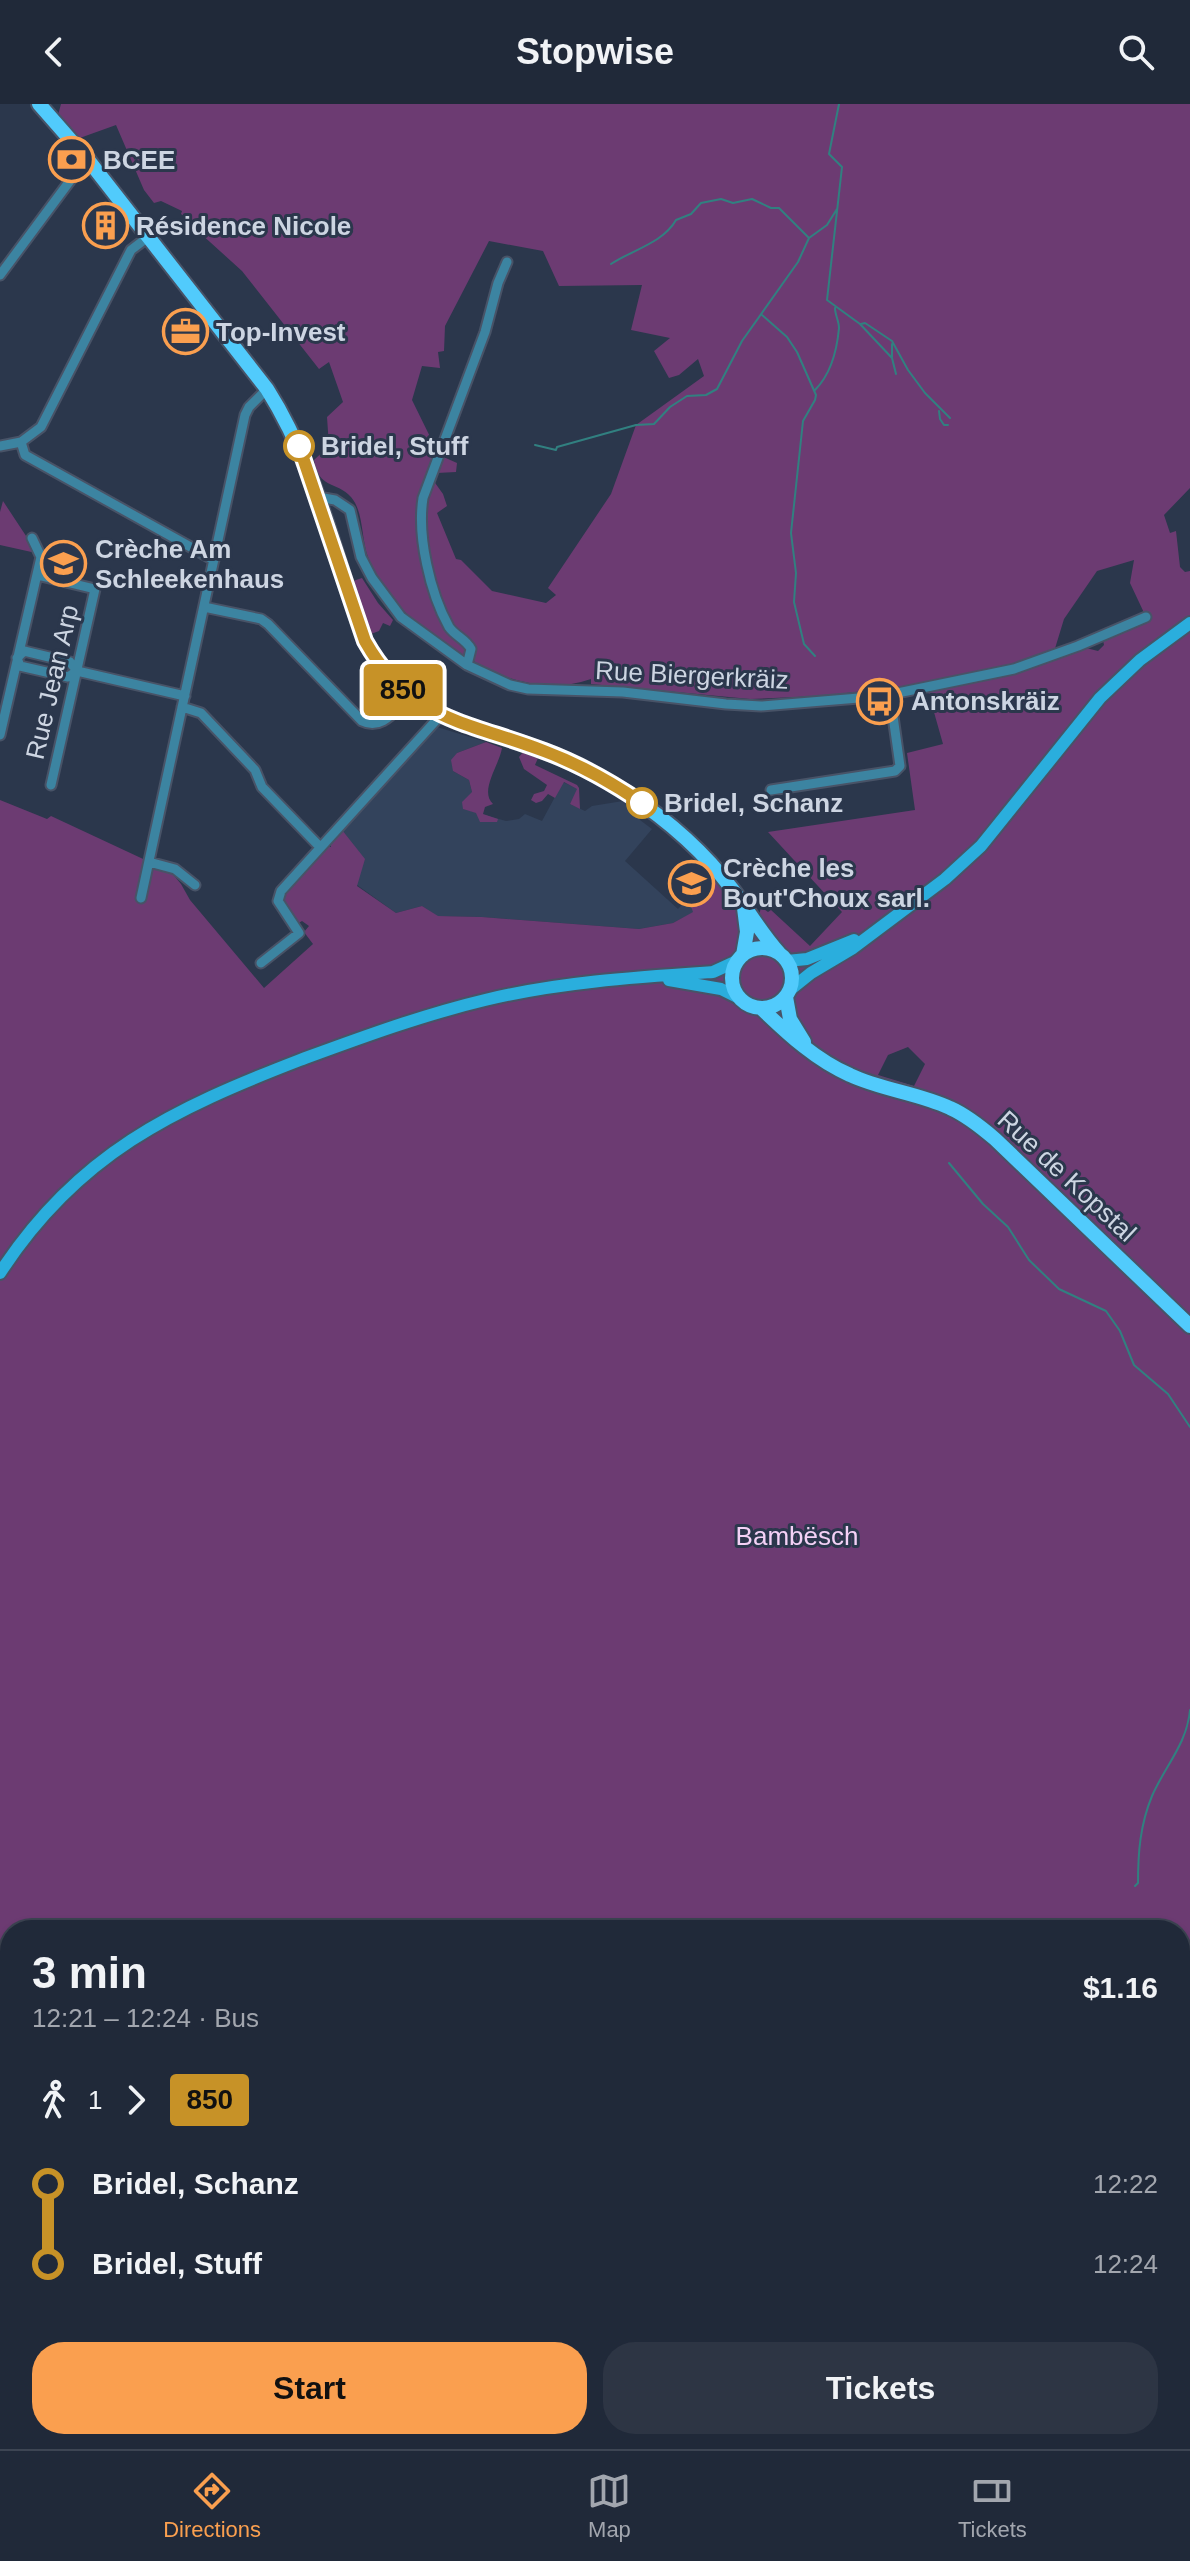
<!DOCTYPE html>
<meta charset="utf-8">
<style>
body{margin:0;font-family:Helvetica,sans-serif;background:#2d3544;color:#f1f3f6;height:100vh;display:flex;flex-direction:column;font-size:30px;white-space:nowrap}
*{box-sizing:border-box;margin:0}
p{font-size:26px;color:#a2a6ae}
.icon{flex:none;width:44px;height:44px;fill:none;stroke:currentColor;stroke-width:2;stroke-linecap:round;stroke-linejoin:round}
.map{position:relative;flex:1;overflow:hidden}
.sheet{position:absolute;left:0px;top:1816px;width:1190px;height:530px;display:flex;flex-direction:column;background:#202939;border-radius:32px 32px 0 0;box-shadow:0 2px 6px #0004,0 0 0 2px #3d4553}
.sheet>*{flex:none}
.badge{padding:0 16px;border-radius:6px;font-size:28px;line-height:52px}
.map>.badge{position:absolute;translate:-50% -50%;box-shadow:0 0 0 4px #fff}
.legs{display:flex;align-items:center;gap:12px;height:88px;padding:0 32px;font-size:26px}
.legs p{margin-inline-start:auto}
.overview{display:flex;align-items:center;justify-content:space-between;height:136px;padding:0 32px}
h1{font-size:44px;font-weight:700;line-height:60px}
.button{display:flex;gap:16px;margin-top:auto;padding:16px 32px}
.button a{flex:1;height:92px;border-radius:32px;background:#fa9f4f;color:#111;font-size:32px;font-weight:700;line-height:92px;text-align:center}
.button a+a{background:#2d3544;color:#f1f3f6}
ul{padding:0 32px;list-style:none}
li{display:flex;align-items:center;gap:28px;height:80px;font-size:30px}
li i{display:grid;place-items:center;width:12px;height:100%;margin:0 10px;background:currentColor}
li i::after{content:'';width:20px;height:20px;margin:-10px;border:6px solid;border-radius:50%;background:#202939}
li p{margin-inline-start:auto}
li:first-child i{background:linear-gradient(#0000 50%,currentColor 0)}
li:last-child i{background:linear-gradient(currentColor 50%,#0000 0)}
header{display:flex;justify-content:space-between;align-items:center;height:104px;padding:0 32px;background:#202939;font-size:36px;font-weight:700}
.dock{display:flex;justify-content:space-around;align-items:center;height:112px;border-top:2px solid #3d4553;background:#202939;font-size:22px;color:#a2a6ae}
.dock a{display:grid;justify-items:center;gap:4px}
.dock .selected{color:#fa9f4f}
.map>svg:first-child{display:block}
</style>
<header><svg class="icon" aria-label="back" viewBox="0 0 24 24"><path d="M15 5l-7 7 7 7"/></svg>Stopwise<svg class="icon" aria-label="search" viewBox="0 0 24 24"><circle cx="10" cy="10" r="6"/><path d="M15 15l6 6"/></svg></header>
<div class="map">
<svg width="1190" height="2345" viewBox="0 0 1190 2345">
<rect width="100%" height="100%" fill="#2b374c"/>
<path fill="#33435c" d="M437,623L486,638L457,649L453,667L469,676L472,688L464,705L506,717L519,715L525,710L542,717L563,678L578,685L570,700L585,707L592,702L623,697L637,707L640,716L652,725L625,757L678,805L688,794L694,808L673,819L639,825L482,813L437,812L422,802L396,809L357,781L342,726Z"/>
<path fill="#6c3b72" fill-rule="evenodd" d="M61,0H1190V384L1164,411L1170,429L1176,427L1180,463L1185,468L1190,467V2345H0V696L47,715L51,712L171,768L181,780L190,796L264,884L313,840L304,828L309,822L302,817L297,820L283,803L282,789L312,760L325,743H331V735L342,726L365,755L357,782L396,809L422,802L438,812L482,813L639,825L673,819L693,808L688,794L709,770L719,782L730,783L759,812L761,803L768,808L771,806L810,842L842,808L768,728L915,706L907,649L943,640L926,580L820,592L750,595L591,580V575C549,589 518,578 478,563L471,552L464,554C424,525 386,501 368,453C361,435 364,408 351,393C337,377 318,385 314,356L329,342L327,313L343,298L329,258L319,265L242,167L189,119L191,117L181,110L182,107L161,97L154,99L144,86L116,21L77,35L58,11ZM489,137L543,147L559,182L642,181L631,226L670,234L654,247L669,274L679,271L698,255L704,272L636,321L611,390L548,484L556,491L546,499L492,487L461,456L456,455L437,409L447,402L443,390L433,376L437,369L456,368L457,359L439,351L412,296L422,262L440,264L438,248L444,247L445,222ZM1134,456L1130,479L1146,513L1102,531L1104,541L1098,547L1078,542L1053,551L1064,515L1097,467ZM908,943L925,960L914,982L878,971L888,951ZM10,1826H1180V2336H10Z
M3,397L34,444L36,449L0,441V408Z
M362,474L378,499L393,516L390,522L383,519L379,527L371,530L353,477Z
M486,638L502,644C499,662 479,687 493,700L485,703L483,710L498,715L497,718H480L476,709L463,705L462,698L472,688L469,676L453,667L451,656L457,649Z
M524,647L538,654L535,661L577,681L579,684L580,705L570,700L577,685L564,678L555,694L548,690L542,697L536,699L531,696L534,690L544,687L547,681L524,665L519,653Z"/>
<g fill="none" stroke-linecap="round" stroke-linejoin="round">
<path stroke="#318080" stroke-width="2" d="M839,0L829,50L842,63L827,196L860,220L892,254L896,270
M611,160C632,146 663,139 676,116L691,110L701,99L721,95L733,99L752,95L771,104H779L808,133
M762,211L787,233L797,248L816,291L815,296L803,317L791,429L796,469L794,498L804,540L815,552
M861,220L865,219L892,237L908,266L925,289L950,314
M892,253V240
M815,286C831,270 837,246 839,224C839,217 835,211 835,204
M939,307L940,315L944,321H948
M535,341L556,346L557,343L636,321L654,320L670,303L687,292L706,291L717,285L742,237L798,158L809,134L827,121L837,105
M949,1059L983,1100L1008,1123L1029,1156L1059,1185L1106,1207L1120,1227L1134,1261L1168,1290L1190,1323
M1135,1782L1138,1779C1138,1749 1140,1721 1152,1692C1165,1662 1187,1640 1190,1606
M1112,1826L1114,1821
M1180,1928L1190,1940"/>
<defs>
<path id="street" d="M0,171L78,66L89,57
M21,338L25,351L214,456
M0,342L21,338L41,323L131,146L148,133
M318,393L335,396L350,406L361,453L372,474L401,513L467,561L510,581L528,585L623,588L726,600L761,602L883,592L1014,565L1078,542L1146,513
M37,471L95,485L51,681
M204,503L261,515L268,520L362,617C382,627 395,606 410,593
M467,561L471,545C466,535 455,532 449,523C430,489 417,432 423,394L485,228L498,179L507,158
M77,567L68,573L20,562L17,554L24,547L70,558L77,567L185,592
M182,603L201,609L255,666L262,683L320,743
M0,631L41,453L32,434
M771,686L895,667L900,662L890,591
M149,758L175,765L195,781
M141,794L245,311L249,303L267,285
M261,859L299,829L278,797L281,787L440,612"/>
<path id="secondary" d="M787,857L807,855L854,836
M669,876L721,885L739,894
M791,885L811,869L853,844L945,775L981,742L1100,594L1140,556L1190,519
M0,1169C77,1050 173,1005 300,956C360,934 422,911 485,896C558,878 638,873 713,868L737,857
M0,2233L10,2249
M45,2336L48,2345"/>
<path id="primary" d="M39,0L89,57L267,285C316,362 334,452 365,537C409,615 465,618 541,646C572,657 601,672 628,690C666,715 704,748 732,785C748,806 761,829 779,849
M732 874a30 30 0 1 1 60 0a30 30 0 1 1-60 0Z
M743,851L747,828L744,804
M786,893L790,915L804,938
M762,905C789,931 816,956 850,971C882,986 918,989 950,1004C966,1011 981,1023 995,1035L1190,1222"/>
</defs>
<use href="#street" stroke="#485367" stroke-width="13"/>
<use href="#secondary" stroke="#485367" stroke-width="16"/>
<use href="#primary" stroke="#485367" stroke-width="18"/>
<use href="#street" stroke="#3c84a1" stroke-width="9"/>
<use href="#secondary" stroke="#2aaedd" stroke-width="12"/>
<use href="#primary" stroke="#51cbfc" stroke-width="14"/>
</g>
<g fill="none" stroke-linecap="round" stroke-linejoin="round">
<defs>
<path id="line-1" d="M299,342L365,537C410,617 466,617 544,647C579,660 611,678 642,699"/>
</defs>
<use href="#line-1" stroke="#fff" stroke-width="18"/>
<use href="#line-1" stroke="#c79227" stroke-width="12"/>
</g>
<defs>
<symbol id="bank-ring" viewBox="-11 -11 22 22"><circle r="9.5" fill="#2b374c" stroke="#fa9f4f" stroke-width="1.5"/><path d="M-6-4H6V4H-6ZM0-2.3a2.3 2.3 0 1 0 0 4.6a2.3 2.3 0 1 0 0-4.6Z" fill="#fa9f4f"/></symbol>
<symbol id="building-ring" viewBox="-11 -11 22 22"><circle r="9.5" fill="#2b374c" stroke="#fa9f4f" stroke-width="1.5"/><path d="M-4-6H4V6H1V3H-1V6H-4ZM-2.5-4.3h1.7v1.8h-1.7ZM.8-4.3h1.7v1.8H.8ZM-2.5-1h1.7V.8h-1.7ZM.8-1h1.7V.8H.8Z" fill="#fa9f4f"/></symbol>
<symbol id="office-ring" viewBox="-11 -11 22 22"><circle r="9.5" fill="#2b374c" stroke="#fa9f4f" stroke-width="1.5"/><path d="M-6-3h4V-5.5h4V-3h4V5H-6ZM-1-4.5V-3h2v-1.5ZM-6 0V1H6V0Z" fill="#fa9f4f"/></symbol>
<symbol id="school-ring" viewBox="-11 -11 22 22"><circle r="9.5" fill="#2b374c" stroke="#fa9f4f" stroke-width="1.5"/><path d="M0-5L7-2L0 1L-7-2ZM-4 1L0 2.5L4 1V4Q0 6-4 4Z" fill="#fa9f4f"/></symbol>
<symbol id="bus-ring" viewBox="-11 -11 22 22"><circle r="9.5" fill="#2b374c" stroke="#fa9f4f" stroke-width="1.5"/><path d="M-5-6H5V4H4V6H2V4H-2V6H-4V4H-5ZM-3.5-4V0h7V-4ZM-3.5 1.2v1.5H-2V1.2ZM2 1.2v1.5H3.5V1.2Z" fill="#fa9f4f"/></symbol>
</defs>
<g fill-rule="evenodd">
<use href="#bank-ring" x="46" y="30" width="51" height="51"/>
<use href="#building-ring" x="80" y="96" width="51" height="51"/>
<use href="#office-ring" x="160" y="202" width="51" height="51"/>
<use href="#school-ring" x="38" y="434" width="51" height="51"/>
<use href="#bus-ring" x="854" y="572" width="51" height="51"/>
<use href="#school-ring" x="666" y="754" width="51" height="51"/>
</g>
<g fill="#fff" stroke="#c79227" stroke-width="4">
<circle cx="299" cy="342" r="14"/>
<circle cx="642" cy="699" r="14"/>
</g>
<g text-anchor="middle" stroke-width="6" stroke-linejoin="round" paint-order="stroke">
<g font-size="26" font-weight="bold" fill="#cdd5e2" stroke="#2b374c" text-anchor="start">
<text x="103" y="65">BCEE</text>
<text x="136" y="131">Résidence Nicole</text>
<text x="216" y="237">Top-Invest</text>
<text x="95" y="454">Crèche Am<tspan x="95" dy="30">Schleekenhaus</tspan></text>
<text x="911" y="606">Antonskräiz</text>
<text x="723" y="773">Crèche les<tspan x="723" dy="30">Bout'Choux sarl.</tspan></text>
</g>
<g font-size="26" font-weight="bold" fill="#cdd5e2" stroke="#2b374c" text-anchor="start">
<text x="321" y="351">Bridel, Stuff</text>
<text x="664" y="708">Bridel, Schanz</text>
</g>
<g font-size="26" fill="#cdd5e2" stroke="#2b374c">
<text transform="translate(692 571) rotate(3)" y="9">Rue Biergerkräiz</text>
<text transform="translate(52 578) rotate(-77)" y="9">Rue Jean Arp</text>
<text transform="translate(1067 1072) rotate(43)" y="9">Rue de Kopstal</text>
</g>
<g font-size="26" fill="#f4d1f6" stroke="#2b374c">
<text x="797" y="1441">Bambësch</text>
</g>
</g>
</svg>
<b class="badge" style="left:403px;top:586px;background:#c79227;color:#111">850</b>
<section class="sheet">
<div class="overview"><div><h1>3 min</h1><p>12:21 – 12:24 · Bus</p></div><b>$1.16</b></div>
<div class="legs"><svg class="icon" aria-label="walk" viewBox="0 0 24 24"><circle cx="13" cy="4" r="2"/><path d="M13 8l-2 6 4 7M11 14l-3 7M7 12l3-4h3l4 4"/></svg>1<svg class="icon" aria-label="forward" viewBox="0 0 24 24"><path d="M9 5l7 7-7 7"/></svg><b class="badge" style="background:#c79227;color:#111">850</b></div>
<ul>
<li><i style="color:#c79227"></i><b>Bridel, Schanz</b><p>12:22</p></li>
<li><i style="color:#c79227"></i><b>Bridel, Stuff</b><p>12:24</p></li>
</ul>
<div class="button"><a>Start</a><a>Tickets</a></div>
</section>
</div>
<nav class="dock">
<a class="selected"><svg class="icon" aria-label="directions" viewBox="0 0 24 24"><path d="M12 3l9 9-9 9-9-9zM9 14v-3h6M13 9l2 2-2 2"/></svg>Directions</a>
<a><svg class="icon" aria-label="map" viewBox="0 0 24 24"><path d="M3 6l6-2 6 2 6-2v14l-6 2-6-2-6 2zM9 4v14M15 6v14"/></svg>Map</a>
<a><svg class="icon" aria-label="tickets" viewBox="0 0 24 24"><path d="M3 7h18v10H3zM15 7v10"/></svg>Tickets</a>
</nav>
